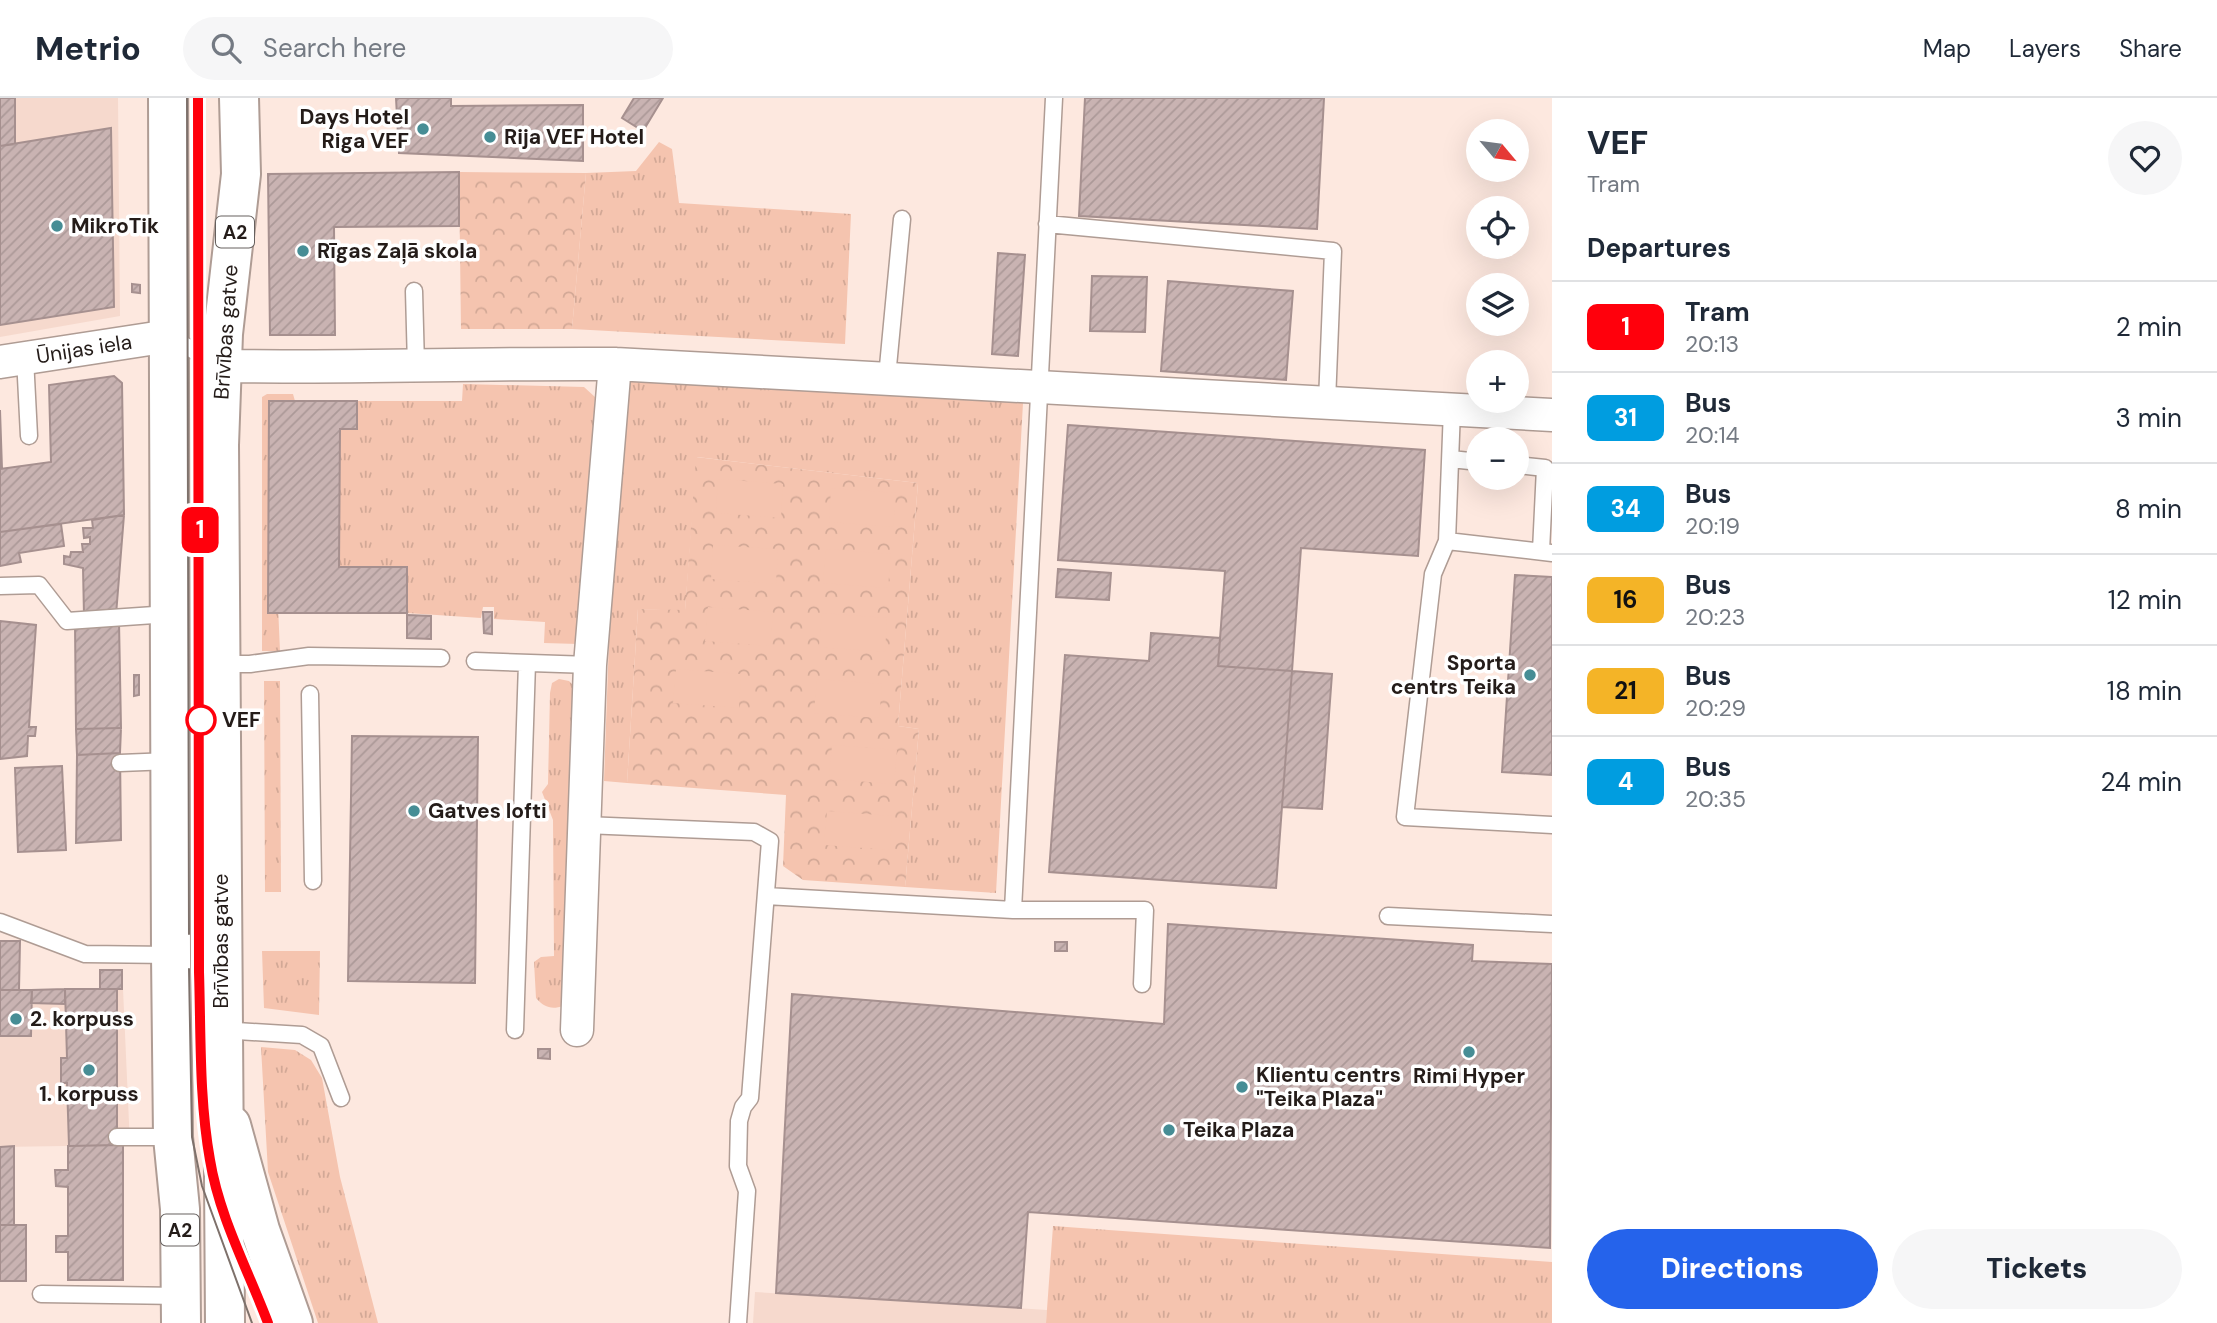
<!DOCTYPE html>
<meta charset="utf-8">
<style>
body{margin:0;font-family:"DM Sans",sans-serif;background:#f6f6f7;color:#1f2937;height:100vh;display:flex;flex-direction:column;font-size:26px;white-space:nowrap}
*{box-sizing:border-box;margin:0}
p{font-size:23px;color:#747a83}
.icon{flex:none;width:38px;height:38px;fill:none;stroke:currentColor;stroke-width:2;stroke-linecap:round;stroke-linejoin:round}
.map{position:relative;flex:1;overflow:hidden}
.sheet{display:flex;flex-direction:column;background:#fff;width:665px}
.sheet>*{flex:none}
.badge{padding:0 14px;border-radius:10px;font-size:24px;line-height:46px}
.needle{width:46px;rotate:119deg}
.controls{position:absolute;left:1466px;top:21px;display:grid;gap:14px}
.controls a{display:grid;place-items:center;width:63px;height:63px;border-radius:50%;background:#fff;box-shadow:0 7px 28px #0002;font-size:35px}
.map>.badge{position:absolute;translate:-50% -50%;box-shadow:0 0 0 4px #fff}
h2{padding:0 35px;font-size:26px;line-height:63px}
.round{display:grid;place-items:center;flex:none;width:74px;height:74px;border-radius:37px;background:#f6f6f7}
.summary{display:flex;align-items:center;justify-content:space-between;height:119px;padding:0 35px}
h1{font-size:33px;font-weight:800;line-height:52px}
.action{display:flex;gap:14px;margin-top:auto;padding:14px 35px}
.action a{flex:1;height:80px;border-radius:42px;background:#2563eb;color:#fff;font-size:28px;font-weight:800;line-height:80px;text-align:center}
.action a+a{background:#f6f6f7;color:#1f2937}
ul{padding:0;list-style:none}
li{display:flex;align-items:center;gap:21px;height:91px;padding:0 35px;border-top:2px solid #e0e1e3}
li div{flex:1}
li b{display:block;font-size:26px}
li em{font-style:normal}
li .badge{min-width:77px;font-weight:700;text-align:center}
header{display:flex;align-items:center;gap:42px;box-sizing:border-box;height:98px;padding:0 35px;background:#fff;border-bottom:2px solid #e0e1e3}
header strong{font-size:33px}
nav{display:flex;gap:38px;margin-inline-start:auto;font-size:24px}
.search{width:490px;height:63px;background:#f6f6f7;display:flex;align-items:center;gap:18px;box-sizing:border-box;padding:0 24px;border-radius:38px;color:#747a83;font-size:26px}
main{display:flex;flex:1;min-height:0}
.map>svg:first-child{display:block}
</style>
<header>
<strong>Metrio</strong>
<div class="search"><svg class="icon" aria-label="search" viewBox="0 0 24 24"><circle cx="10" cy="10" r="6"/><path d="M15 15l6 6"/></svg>Search here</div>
<nav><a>Map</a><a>Layers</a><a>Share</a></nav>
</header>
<main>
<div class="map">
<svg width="1552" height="1225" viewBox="0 0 1552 1225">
<defs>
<pattern id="grass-tufts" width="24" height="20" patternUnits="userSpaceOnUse" patternTransform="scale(1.75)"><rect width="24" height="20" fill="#f5c4af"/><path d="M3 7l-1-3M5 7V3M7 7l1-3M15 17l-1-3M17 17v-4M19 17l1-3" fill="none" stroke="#d2a896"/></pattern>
<pattern id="park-crowns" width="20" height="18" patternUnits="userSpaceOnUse" patternTransform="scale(1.75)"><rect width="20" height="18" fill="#f5c4af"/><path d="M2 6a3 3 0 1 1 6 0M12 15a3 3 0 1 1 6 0" fill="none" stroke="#d2a896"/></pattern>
<pattern id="building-hatch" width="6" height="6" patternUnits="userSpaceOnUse" patternTransform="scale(1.75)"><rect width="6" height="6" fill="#c9b3b2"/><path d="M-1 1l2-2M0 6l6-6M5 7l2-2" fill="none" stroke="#ac9998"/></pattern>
</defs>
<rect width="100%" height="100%" fill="#fde8df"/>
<path fill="#f6d9cd" d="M0,0H118L120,218L0,239Z
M0,891H123L130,1047L0,1049Z
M755,1194L1047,1212L1046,1225H753Z"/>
<path fill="url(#grass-tufts)" d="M659,44L672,51L679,105L851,116L845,246L572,231L586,75L636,73Z
M629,282L1023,305L996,795L905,789L919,631L898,628L918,385L697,359L685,513L638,511L627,685L604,683L609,542Z
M463,286L584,289L595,299L578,546L544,545L545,524L494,521V509H483L481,520L407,515L339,469L340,331L357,330V303H462Z
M267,296H293L295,303H269L280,553H262V299Z
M559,581L569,583L576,590L563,908C551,912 544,909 536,900L534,864L541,859L554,858L553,722L542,694L548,686L550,595L552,585Z
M264,583H280L281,794H265Z
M262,853H320L319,917L264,910Z
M261,949L295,952L311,962L322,980L340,1079L378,1225H318L268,1074Z
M1053,1128L1552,1164V1225H1046Z"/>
<path fill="url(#park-crowns)" d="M459,74L586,75L572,231H461Z
M696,359L918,385L898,628L919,631L905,789L803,782L783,768L786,697L627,685L638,511L685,512Z"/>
<path fill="#f5c4af" d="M718,381L783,386L781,420L716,415Z
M831,390L896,395L893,429L829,424Z
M713,447L778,451L776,486L711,481Z
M826,451L891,456L888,490L823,485Z
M708,509L773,514L770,548L705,543Z
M822,515L887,520L885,554L819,549Z
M676,571L741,576L739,610L673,605Z
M817,581L882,586L879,620L814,615Z
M832,647L897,652L894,686L829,681Z
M827,713L892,718L890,752L824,747Z"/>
<path fill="url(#building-hatch)" stroke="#a6908f" stroke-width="2" d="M0,0H15V46L0,48Z
M396,0H451V8L583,7V63L399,55Z
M634,0H663L643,33L622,20Z
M1085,0H1324L1317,131L1079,118Z
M111,30L114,209L0,227V48Z
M459,74V128L334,129L335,237H270L268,76Z
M998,155L1025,157L1018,258L992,256Z
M1092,178L1147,179L1145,234L1090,233Z
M1168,183L1293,193L1286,282L1161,273Z
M132,186L140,187V195L132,194Z
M114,278L122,285L124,417L0,434V371L51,364L49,287Z
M269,303H357V331H340L339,469H407V515H268Z
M0,312L2,371H0Z
M1068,327L1425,352L1418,458L1301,450L1292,573L1218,568L1225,473L1058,462Z
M124,417L116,517H84L83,470L64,466V458L70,459L71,454H83L82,446H90V439L84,440L83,430H93L92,422Z
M61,426L64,448L19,455L21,464L0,468V434Z
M1058,471L1111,475L1109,502L1056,499Z
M1515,477L1552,479V677L1502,674Z
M483,514H492V536L484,535Z
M407,517L431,518V541L407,540Z
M0,523L36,527L29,629H36L35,638H28L27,658L0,661Z
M119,524L121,630L76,631L75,525Z
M1151,535L1220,540L1218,568L1292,573L1276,790L1049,774L1065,557L1149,563Z
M1292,573L1332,576L1322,711L1282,709Z
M134,577H139V597L134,598Z
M121,630L120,655L77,657L76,631Z
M352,638L478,639L475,885L348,883Z
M120,655L121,742L76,745L77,657Z
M62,668L66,752L18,754L15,670Z
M1168,826L1473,847L1472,863L1552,866L1550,1150L1028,1114L1021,1210L776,1195L792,896L1164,926Z
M0,843H20L19,892H0Z
M1055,844H1067V853H1055Z
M100,872H122V891H100Z
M65,891H117V1047L69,1048L67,985H61V960H67Z
M65,891V906L31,905L32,892Z
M0,892H32L31,938H0Z
M538,951H550V961L538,960Z
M123,1047V1182H68V1154H56V1138H68V1089L56,1088L55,1072H68V1048Z
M14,1048V1127H0V1049Z
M0,1127H26V1183H0Z"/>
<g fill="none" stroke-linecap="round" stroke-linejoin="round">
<defs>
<path id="service" d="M1047,126L1333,153L1327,304
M414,193L416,268
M171,240L222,268
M25,260L29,338
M887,279L902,121
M1452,311L1447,443L1433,476L1405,719L1552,727
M1451,361L1479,364
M1517,367L1545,370L1541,453
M1447,443L1552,455
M0,488L39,487L67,523L169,516
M475,563L590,567
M219,566H250L309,558L441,560
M310,596L313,783
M120,665L170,663
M585,727L754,734L770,743L750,1000L743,1009L739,1023L738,1068L747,1093L738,1225
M766,798L1013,812L1054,0
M1013,812H1145L1142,886
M1388,818L1552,826
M0,824L85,856L171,857
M221,932L302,937L321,948L341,1000
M515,932L527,565
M117,1039H173
M41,1196L181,1198"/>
<path id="minor" d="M0,264L169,238
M222,268C353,270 484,265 615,266L1552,317
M577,932L590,567L615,266"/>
<path id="primary" d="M231,1027L260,1132L293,1225"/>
<path id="trunk" d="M168,0L171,857L173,1039L180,1111L181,1225
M225,1225L219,347L223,236L241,76L239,0"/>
</defs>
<use href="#service" stroke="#af9c94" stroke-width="19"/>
<use href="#minor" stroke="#af9c94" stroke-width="35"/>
<use href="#primary" stroke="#af9c94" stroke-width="42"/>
<use href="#trunk" stroke="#af9c94" stroke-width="42"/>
<use href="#service" stroke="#fff" stroke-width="16"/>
<use href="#minor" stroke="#fff" stroke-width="32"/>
<use href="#primary" stroke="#fff" stroke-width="38"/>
<use href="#trunk" stroke="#fff" stroke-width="38"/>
<path stroke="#7e716b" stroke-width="2" d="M187,0L189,836
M198,0L199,874C201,936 199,1001 210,1062C219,1118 248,1172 267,1225
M189,871L192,1039L202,1088L252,1225"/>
</g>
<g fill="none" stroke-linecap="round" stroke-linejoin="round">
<defs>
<path id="line" d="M198,0L199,874C201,936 199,1001 210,1062C219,1118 248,1172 268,1225"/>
</defs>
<use href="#line" stroke="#fff" stroke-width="16"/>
<use href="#line" stroke="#ff000c" stroke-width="10"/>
</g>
<g fill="#468d95" stroke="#fff" stroke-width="2.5">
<circle cx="423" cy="31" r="7"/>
<circle cx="490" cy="39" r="7"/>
<circle cx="57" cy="128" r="7"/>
<circle cx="303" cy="153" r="7"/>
<circle cx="1530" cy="577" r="7"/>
<circle cx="414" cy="713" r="7"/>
<circle cx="16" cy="921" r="7"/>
<circle cx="1469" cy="954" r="7"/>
<circle cx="89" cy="972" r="7"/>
<circle cx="1242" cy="989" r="7"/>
<circle cx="1169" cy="1032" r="7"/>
</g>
<circle fill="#fff" stroke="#ff000c" stroke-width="3.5" cx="201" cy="622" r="14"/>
<g text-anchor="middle" stroke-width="7" stroke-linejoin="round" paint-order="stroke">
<g fill="#fff" stroke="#66605e" stroke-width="2">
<rect x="216" y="118.5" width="38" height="31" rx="5"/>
<rect x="161" y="1116.5" width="38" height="31" rx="5"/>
</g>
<g font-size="19" font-weight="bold" fill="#241c19">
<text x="235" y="141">A2</text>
<text x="180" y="1139">A2</text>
</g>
<g font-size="21" font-weight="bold" fill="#241c19" stroke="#fff" text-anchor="start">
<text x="409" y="26" text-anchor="end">Days Hotel<tspan x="409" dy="24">Riga VEF</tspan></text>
<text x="504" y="46">Rija VEF Hotel</text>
<text x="71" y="135">MikroTik</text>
<text x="317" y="160">Rīgas Zaļā skola</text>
<text x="1516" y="572" text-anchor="end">Sporta<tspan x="1516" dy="24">centrs Teika</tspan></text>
<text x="428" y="720">Gatves lofti</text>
<text x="30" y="928">2. korpuss</text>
<text x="1256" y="984">Klientu centrs<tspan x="1256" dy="24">"Teika Plaza"</tspan></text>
<text x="1469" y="985" text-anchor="middle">Rimi Hyper</text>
<text x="89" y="1003" text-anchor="middle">1. korpuss</text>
<text x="1183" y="1039">Teika Plaza</text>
</g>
<g font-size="21" fill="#241c19" stroke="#fff">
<text transform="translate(226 234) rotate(-86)" y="7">Brīvības gatve</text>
<text transform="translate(84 251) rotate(-9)" y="7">Ūnijas iela</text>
<text transform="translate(221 843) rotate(-90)" y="7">Brīvības gatve</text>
</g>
<g font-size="21" font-weight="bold" fill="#241c19" stroke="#fff" text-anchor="start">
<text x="222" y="629">VEF</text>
</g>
</g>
</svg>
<div class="controls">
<a><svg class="needle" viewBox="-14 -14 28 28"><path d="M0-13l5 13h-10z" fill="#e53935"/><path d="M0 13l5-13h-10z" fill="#747a83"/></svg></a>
<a><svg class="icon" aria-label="locate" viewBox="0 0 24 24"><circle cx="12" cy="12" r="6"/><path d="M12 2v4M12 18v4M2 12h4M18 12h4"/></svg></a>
<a><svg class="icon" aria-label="layers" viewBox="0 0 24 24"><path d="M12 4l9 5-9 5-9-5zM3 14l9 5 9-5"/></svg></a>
<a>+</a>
<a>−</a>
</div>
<b class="badge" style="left:200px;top:432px;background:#ff000c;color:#fff">1</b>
</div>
<section class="sheet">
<div class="summary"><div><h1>VEF</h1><p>Tram</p></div><a class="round"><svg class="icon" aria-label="heart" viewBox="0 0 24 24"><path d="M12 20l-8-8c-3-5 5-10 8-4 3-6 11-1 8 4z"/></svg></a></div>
<h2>Departures</h2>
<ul>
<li><span class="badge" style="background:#ff000c;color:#fff">1</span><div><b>Tram</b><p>20:13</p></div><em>2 min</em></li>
<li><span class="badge" style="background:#009de0;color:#fff">31</span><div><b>Bus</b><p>20:14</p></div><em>3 min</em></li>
<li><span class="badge" style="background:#009de0;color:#fff">34</span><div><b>Bus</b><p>20:19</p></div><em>8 min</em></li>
<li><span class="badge" style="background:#f4b427;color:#111">16</span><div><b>Bus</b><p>20:23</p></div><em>12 min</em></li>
<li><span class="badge" style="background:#f4b427;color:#111">21</span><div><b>Bus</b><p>20:29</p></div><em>18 min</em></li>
<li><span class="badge" style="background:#009de0;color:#fff">4</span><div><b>Bus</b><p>20:35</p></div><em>24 min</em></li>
</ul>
<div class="action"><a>Directions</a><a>Tickets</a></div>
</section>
</main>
